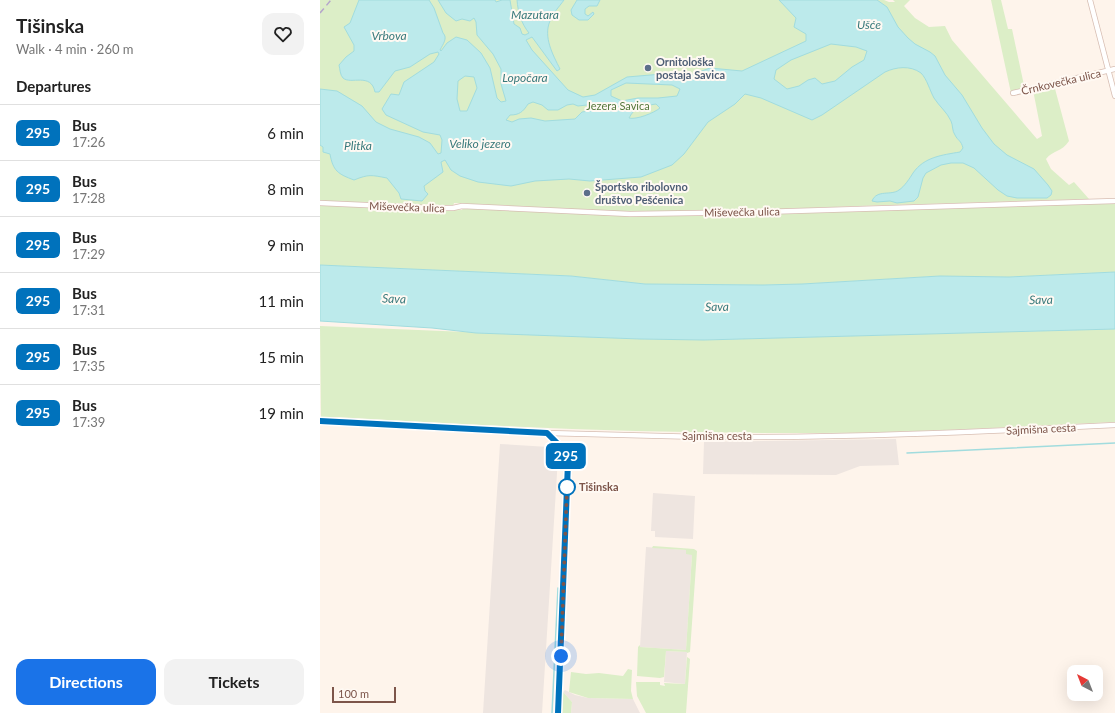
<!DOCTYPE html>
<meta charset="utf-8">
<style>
body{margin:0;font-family:Lato,sans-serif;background:#f2f2f2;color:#222;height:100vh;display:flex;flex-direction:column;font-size:15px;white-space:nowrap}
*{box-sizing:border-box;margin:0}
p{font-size:13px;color:#767676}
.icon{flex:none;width:22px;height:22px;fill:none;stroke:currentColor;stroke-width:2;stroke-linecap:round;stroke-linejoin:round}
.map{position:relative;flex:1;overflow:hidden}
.side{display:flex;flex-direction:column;background:#fff;width:320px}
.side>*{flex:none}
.badge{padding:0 8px;border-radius:6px;font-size:14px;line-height:26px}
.needle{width:26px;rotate:318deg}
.tools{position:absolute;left:747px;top:665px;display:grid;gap:8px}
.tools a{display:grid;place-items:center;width:36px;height:36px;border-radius:8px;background:#fff;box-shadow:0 4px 16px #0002;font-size:20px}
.scale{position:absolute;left:12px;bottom:10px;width:64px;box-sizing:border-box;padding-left:4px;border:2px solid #7d554a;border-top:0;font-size:11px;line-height:14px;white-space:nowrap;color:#7d554a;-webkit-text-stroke:3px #fff9f3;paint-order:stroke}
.you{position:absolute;width:20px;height:20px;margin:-10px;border:3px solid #fff;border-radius:50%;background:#1a73e8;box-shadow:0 0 0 6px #1a73e833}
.map>.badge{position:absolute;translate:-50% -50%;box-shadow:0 0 0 2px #fff}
h2{padding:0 16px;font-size:15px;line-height:36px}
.round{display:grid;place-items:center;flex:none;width:42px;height:42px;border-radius:12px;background:#f2f2f2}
.summary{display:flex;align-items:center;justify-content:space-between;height:68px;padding:0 16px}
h1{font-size:19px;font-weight:700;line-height:30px}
.button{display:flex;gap:8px;margin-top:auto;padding:8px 16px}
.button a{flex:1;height:46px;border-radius:12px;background:#1a73e8;color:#fff;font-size:16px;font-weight:700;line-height:46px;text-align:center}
.button a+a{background:#f2f2f2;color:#222}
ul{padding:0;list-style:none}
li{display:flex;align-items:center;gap:12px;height:56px;padding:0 16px;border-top:1px solid #e0e0e0}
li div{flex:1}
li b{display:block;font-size:15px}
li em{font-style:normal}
li .badge{min-width:44px;font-weight:700;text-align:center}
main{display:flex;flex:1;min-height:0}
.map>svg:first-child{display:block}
</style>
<main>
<section class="side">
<div class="summary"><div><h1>Tišinska</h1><p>Walk · 4 min · 260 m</p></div><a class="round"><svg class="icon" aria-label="heart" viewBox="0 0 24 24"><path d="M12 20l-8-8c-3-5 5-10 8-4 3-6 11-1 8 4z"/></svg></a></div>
<h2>Departures</h2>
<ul>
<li><span class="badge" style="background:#0072bc;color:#fff">295</span><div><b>Bus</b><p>17:26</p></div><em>6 min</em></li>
<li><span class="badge" style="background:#0072bc;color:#fff">295</span><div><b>Bus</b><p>17:28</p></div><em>8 min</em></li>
<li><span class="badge" style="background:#0072bc;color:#fff">295</span><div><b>Bus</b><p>17:29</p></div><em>9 min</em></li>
<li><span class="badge" style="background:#0072bc;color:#fff">295</span><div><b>Bus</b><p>17:31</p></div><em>11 min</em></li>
<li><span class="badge" style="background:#0072bc;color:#fff">295</span><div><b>Bus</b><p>17:35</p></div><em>15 min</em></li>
<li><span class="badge" style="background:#0072bc;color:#fff">295</span><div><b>Bus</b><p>17:39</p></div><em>19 min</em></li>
</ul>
<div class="button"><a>Directions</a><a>Tickets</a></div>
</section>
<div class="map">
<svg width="795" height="713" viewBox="0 0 795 713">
<rect width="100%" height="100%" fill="#fef4eb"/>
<path fill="#eee5e0" d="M576,439L579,465L540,466L516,475L383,474L384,442Z
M180,444L229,447L235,451L238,457L222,713H163Z
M333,493L375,496L373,539L335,537V531H331Z
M326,547L366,550L372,555L366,650L320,647Z
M346,651L367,652L365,684L344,682Z
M245,690L255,695L268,698L313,699L320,713H251L252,702L243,692Z"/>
<path fill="#dceec7" d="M0,0H564L569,2H575L573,0H590L584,6L595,18L609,27L625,26L632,40L717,139L722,136L713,90L734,85L749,141C742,152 733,150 726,159L731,169L749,185L754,182L769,199L538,206L441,210L307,212L134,203L133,206L116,207L0,202Z
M671,0H681L688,29H692L705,90L691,93Z
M795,202V272L689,277L620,276L482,284L443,285L325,284L251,276L0,265V205L115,211L142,210L143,208L307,216L441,214Z
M0,326L320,339L384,340L795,329V422C684,427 573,434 462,433C313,433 164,426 16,417L1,418Z
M333,546L374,549L377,551L370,652L367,653V652L346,651L344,677L340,678L317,676L318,647L320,645V647L366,650L372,555L366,554V550L332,548Z
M367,657L370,659L366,713H326L317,696L316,682H340V685L345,686L344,683L365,684Z
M308,669L312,670L311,691L313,699L268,698L249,692L251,672L266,674L279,673L303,676Z
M243,692L252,702L251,713H242Z"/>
<path fill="#bceaeb" stroke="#a1dcde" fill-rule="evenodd" d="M39,0H109L114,8L123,33C128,38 123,44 120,50L121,51L127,43L136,37L147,40L161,53L170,68L177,98L181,102L186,101L181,84V69L173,54L157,35L156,22L154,18L150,21L142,19L136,21L126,13L118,0H175L176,2L182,0H190L194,24L200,28L202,34L205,35L209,33C201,23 198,12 197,0H244C239,7 232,14 230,21C223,37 233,55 240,69L237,71L212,37L206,40L212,50L248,90L263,97L275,95L307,77L342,74L365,77L390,68L422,71L486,41V34L474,27L476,18L459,0H557L567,7L578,27L588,38L595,44L610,52L615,56L625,75L642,95L662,128L674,144L687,155L714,169L728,185L732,191L731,195L727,198H697L687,196L678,190L654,168L643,163H631L621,165L606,173L603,178L598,197L594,201L577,203L570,201L557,202L552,201C557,189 571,196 579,190C584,187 590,178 593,173C604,157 622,155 640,152L643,148C641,140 638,141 635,135C632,131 633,125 631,121C627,112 619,106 614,98C610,91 607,79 601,73C590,65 576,67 565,72L502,115L492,120L441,98L425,94L415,104L388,122L364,154L352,165L321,177L270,181L249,179L215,181L191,186L158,182L140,176L131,170L125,160L121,162L123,172L104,186L105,191L108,194L102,201L81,199L79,193L67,178C51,175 49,174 34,180C18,174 13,171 10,154L3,152V147L0,145V89L17,91L42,106L56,122L70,129L99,137L110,143L118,154L121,153L122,140L120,135L103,132L66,115L62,109L71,94L79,95L84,82L114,62L119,54L118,52L110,54L90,67L75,71L59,92H55C51,72 31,85 23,78C20,75 20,69 19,65L26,57L34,51V45L24,27L30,23ZM511,44L536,47L547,51L544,60L532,67L515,81L502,84L495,78L488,80L479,86L467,89L454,79L456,70L471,60ZM145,76L154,77L157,88L147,111H140L137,99L138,81ZM306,83L352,85L360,89L357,96L338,98H318L302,101L291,96V90ZM213,102L222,105L228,110H238L247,105L253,104L258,106L267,105L275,107V110L262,112L255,119L225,121L211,118L199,119L192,122L186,120L190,115C199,115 203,112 208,104ZM336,104L340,108C334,113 316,120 309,118C315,106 324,106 336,104Z
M257,0H280L277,6H269L265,9V14L268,16L273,12L274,14L268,20H259L252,15L251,10Z
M0,265L251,276L325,284L443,285L482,284L620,276L689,277L795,272V329L384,340L320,339L156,333L112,328L0,321Z"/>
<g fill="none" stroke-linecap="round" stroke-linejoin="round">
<path stroke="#a1dcde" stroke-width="1.5" d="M587,453L795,443
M232,713L238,588"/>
<defs>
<path id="street" d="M770,0L795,96
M693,93L795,69
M0,203L111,208H133L142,206L310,214L441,212L795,201
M227,433C278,434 330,436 381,437C519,438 657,432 795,425
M227,433C236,441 244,450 248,461L238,713"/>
<path id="secondary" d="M0,421L227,433"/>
</defs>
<use href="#street" stroke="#d7beb3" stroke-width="6"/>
<use href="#secondary" stroke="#dbbdb0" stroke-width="8"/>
<use href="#street" stroke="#fff" stroke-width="4.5"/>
<use href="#secondary" stroke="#fff" stroke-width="6"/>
<path stroke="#b5a6cb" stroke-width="1.5" stroke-dasharray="6 4" stroke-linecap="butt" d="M0,13L11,0"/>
</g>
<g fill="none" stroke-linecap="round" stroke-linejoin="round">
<defs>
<path id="line" d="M0,421L227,433L242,448L248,462L238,713"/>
</defs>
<use href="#line" stroke="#fff" stroke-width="9"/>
<use href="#line" stroke="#0072bc" stroke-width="6"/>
<path stroke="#7d554a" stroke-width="4" stroke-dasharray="0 7.2" d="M241,656L247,487"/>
</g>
<g fill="#5c6f8a" stroke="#fff9f3" stroke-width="1.5">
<circle cx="328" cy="68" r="4"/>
<circle cx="267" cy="193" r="4"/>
</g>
<circle fill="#fff" stroke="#0072bc" stroke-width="2" cx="247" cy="487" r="8"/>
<g text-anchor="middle" stroke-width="4" stroke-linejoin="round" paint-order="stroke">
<g font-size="11" font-weight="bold" fill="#4e5e75" stroke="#fff9f3" text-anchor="start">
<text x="336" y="66">Ornitološka<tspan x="336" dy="13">postaja Savica</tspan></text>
<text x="275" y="191">Športsko ribolovno<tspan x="275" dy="13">društvo Pešćenica</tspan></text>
</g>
<g font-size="11" fill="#7d554a" stroke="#fff9f3">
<text transform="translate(741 82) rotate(-13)" y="4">Črnkovečka ulica</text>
<text transform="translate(87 207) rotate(2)" y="4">Miševečka ulica</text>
<text transform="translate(422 212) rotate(-1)" y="4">Miševečka ulica</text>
<text transform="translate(721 429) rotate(-3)" y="4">Sajmišna cesta</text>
<text x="397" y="440">Sajmišna cesta</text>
</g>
<g font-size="11" fill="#54773b" stroke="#fff9f3">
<text x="298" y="110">Jezera Savica</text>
</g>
<g font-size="11" font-weight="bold" fill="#7d554a" stroke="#fff9f3" text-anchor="start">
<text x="259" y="491">Tišinska</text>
</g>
<g font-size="12" font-style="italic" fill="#38797b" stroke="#fff9f3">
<text x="215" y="19">Mazutara</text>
<text x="549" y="29">Ušće</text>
<text x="69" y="40">Vrbova</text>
<text x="205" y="82">Lopočara</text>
<text x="160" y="148">Veliko jezero</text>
<text x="38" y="150">Plitka</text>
<text transform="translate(74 299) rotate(2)" y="4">Sava</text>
<text transform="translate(721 300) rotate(-1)" y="4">Sava</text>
<text transform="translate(397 307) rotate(-1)" y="4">Sava</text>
</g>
</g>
</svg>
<div class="tools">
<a><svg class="needle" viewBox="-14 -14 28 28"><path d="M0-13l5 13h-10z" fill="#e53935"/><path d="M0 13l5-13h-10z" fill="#767676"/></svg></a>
</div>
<div class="scale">100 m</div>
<div class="you" style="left:241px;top:656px"></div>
<b class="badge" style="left:246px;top:456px;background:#0072bc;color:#fff">295</b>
</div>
</main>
